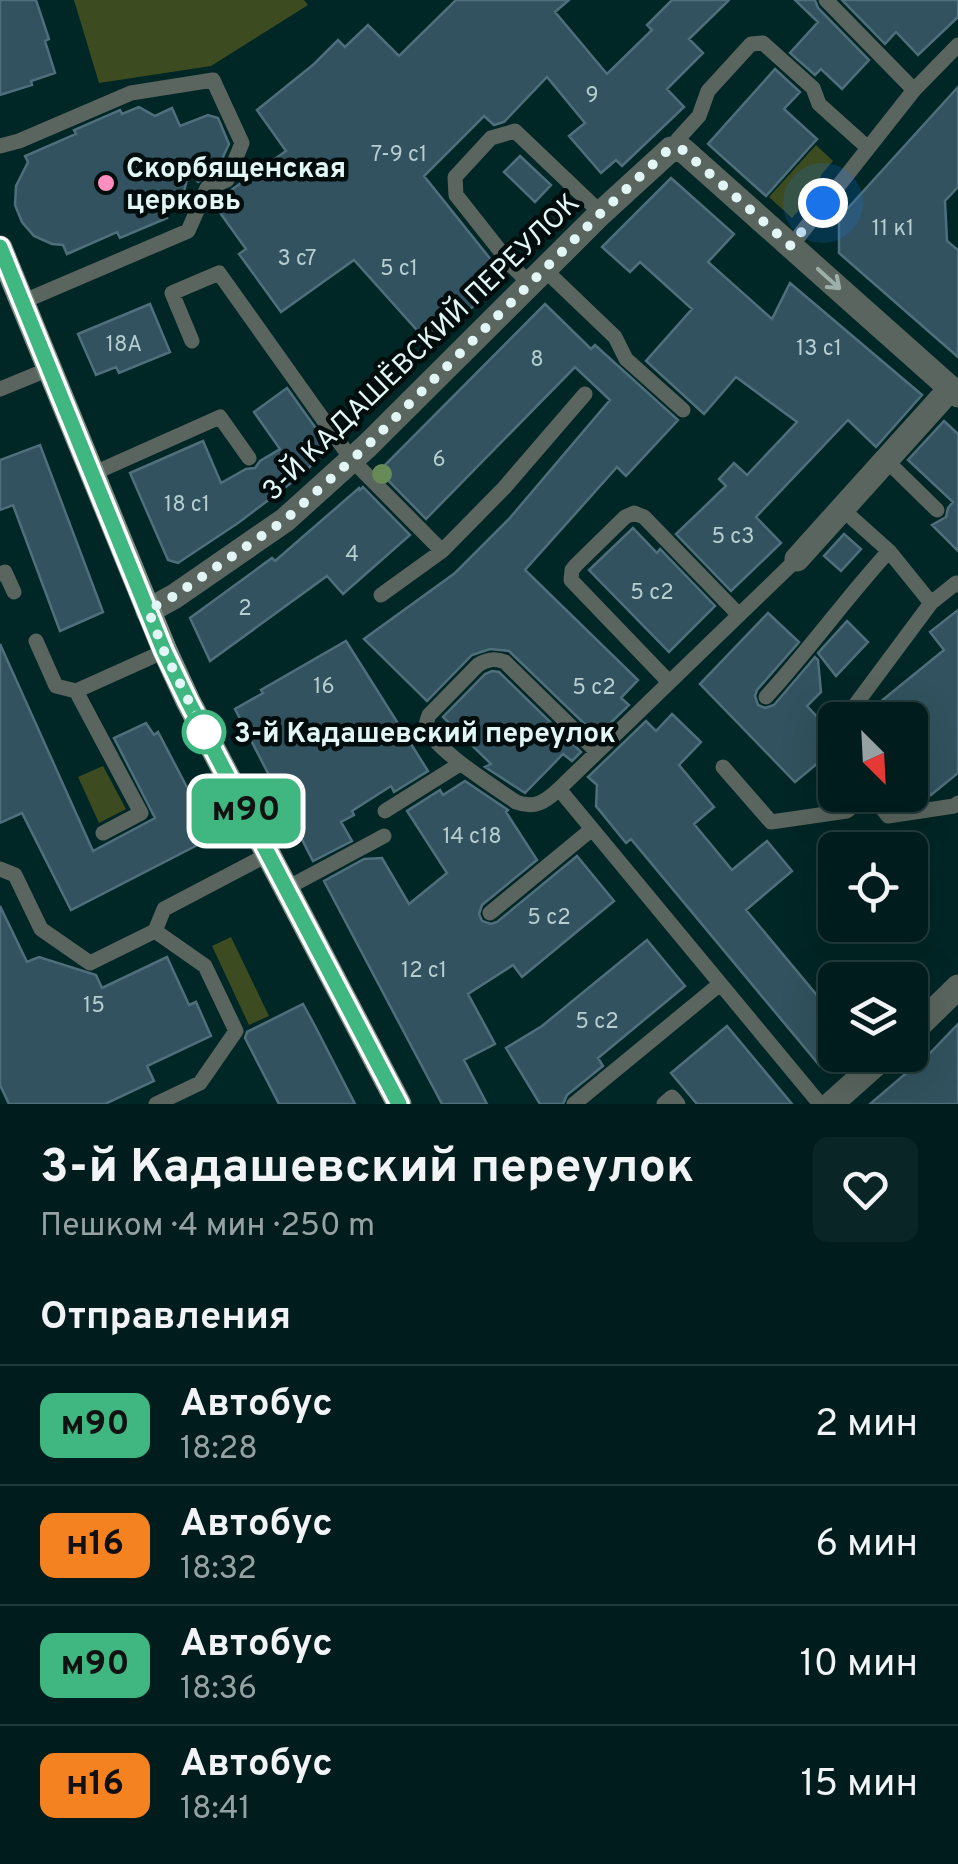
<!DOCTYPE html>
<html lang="ru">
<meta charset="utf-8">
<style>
body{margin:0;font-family:Overpass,sans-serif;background:#0a2525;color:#f1f3f6;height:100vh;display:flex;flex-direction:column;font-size:38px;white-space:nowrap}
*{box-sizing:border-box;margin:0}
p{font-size:32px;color:#95a1a3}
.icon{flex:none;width:55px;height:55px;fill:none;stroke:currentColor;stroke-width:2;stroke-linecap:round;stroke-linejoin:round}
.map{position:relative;height:1104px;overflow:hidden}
.details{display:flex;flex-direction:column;background:#001c1c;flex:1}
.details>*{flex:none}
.badge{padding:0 20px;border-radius:15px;font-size:35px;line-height:65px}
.needle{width:65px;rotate:156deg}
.fabs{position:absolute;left:818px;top:702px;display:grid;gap:20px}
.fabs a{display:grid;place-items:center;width:110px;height:110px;border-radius:15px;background:#001c1c;box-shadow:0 10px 40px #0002,0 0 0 2px #223a3b;font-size:50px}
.you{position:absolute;width:50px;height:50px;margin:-25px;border:8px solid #fff;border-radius:50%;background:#1a73e8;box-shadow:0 0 0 15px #1a73e833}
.map>.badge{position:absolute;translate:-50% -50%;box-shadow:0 0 0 5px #fff}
h2{padding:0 40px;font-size:38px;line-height:90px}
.round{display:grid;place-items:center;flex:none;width:105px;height:105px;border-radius:15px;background:#0a2525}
.head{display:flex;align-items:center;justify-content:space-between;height:170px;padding:0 40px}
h1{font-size:48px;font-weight:700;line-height:75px}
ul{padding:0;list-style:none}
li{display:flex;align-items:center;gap:30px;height:120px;padding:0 40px;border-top:2px solid #223a3b}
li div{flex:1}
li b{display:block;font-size:38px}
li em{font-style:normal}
li .badge{min-width:110px;font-weight:700;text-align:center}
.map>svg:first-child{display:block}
</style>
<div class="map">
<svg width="958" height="1104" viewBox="0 0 958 1104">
<rect width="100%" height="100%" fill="#002625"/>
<path fill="#3d4c20" d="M74,0H304L308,5L211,66L99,83Z
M816,145L833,161L821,175L818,189L792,218L769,197Z
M103,766L126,809L99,823L78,777Z
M231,937L269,1016L249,1025L212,946Z"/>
<path fill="#31525e" stroke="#4e6f7b" stroke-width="2.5" d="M0,0H36L49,39L45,41L55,73L31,81L32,85L0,95Z
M456,0H569L555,12L607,74L652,30L647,25L672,0H729L689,39L703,53L667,89L684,107L622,166L616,160L601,173L569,136L585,123L547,77L504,122L494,125L484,116L424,176L504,276L432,347L354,260L281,312L239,254L246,249L213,203L286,151L257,110L314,64L338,40L345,47L368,25L399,56Z
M795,0H815L818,8L869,60L842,89L821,69L815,75L790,53L818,22Z
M842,0H958V17L918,55L896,32L885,44Z
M775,69L800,92L784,109L817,139L766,196L708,144Z
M958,87V187L945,201L947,241L958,250V357L839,253V218Z
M139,107L155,116L172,108L180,126L208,115L218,118L229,144L216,172L198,182L189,170L181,205L164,212L167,218L120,238L117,232L67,254L63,245L52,244L34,236L22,222L15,205L16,186L28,162L25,156L76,134L74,130L120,110L122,114Z
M520,156L551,185L535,202L504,172Z
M671,178L734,234L708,262L772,319L790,283L922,395L876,447L848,420L756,517L781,543L731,591L676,534L726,486L719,479L734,463L747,475L797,422L736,377L704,414L646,361L692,309L640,262L630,272L602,247Z
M150,304L170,352L119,373L116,367L96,375L78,334Z
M545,304L591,349L595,345L678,420L626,476L617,467L525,570L638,680L621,698L629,705L597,736L509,651L490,649L472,655L427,701L364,639L455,573L509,519L610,400L575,367L426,519L379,471Z
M287,388L330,448L299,477L238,523L178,563L168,560L130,473L203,441L221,483L246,469L255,468L260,461L280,449L254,412Z
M944,421L958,434V551L932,525L946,517L948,508L953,502L908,460Z
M40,445L103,612L60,631L13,505L0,510V460Z
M363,487L410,535L343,594L327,576L210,661L190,618L272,558L275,561L359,488L360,490Z
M633,528L657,553L660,549L715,606L669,652L589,570Z
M844,534L861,549L841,571L824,556Z
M958,610V773L931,795L922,784L910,793V720H858L944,650L930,632Z
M768,613L799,642L757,690L755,696L758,705L765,708L774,705L815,657L818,660L821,692L807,706L823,723L825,757L795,782L700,684Z
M847,621L868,642L836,676L818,653Z
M346,641L428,771L394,792L391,786L352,811L354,815L341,822L352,841L313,861L235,709L263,693L261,690Z
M0,644L93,851L155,818L114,738L146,723L154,735L158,732L213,837L71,910L22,813L0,823Z
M492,671L499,672L581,752L572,761L563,754L525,793L485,767L491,764L443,717L485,674Z
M672,714L701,742L679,765L714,807L694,824L732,870L767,841L792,871L746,910L835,1017V1053L820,1066L631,839L626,843L596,806L597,785L588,777L646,721L656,731Z
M465,781L508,810L506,812L537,860L482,905L479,914L482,921L491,924L497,922L577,856L614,901L522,977L513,965L468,994L495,1044L464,1060L487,1104H442L324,881L364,859L382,858L409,904L447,873L407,811L440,790L443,795Z
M0,906L27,962L39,957L96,975L102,988L167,957L189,1005L196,1002L211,1036L147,1066L154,1081L105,1104H9L0,1085Z
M647,940L685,986L598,1058L603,1066L567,1095L563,1104H540L506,1048L542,1026Z
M303,1004L315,1026L355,1104H279L245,1038L247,1032Z
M958,1024V1104H870L931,1052Z
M727,1026L792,1104H697L671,1073Z"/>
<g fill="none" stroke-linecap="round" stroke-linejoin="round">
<path stroke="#59655e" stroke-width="15" d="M826,0L914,90
M0,146L19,141L131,93L213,80L242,143L227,180L207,188L188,231L22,302
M676,148L678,139L699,116L708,91L751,44L763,43L813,88L819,104L868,148
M791,246L914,90L958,45
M544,269L615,337L626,359L683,410
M530,284L513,267L456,195L455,177L491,138L515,131L601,213
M192,341L172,293L219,273L352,460L442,551L504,488L585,394
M0,389L49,369
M886,460L937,510
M92,474L220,417L249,458
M0,574L5,572L14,592
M381,595L442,551
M931,603L956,583L958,585
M36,641L56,686L76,691L165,651
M669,682L571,580L572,570L576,565L625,517L634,513L644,517L739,615
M76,691L141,813L103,833
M766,697C809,650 846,598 889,551L842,509
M844,720L931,603L889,551
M597,752L505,662C495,658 487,659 478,665L429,715C427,721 425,723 428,730C437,751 496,788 516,802C535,809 545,802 559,789L797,559
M723,767L771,822L847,811L867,795
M559,789L820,1104
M872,795L888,816L954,806L958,803
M385,811L460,764
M0,869L15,875L41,929L90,963L155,931
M287,888L384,836
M490,913L592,829
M156,1104L200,1083L236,1031L205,966L155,931L164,909L269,854
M574,1104L720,984
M664,1104L672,1097L678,1104"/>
<path stroke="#59655e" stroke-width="25" d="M797,559L951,388
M148,611L175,596L285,520L367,446L601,213L671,149L683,150L958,395
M910,1034L958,987
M831,1104L886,1055"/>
<path stroke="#798d81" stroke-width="25" d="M0,248L165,651L188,701L399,1104"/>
</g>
<circle fill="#678b58" cx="382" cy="474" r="10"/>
<defs><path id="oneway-shaft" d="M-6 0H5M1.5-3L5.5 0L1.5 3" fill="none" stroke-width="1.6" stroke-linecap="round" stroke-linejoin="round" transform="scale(2.5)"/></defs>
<use stroke="#9eaeaa" href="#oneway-shaft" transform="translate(829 279) rotate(42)"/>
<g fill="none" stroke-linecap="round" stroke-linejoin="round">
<defs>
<path id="line" d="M0,247L164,651L188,701L399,1104"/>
</defs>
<use href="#line" stroke="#fff" stroke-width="22"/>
<use href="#line" stroke="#40b781" stroke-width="15"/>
<path stroke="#e2f7f5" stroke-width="10" stroke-dasharray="0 18" d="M204,732L164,651L148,610L174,596L285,520L367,446L601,213L667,151L676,148L683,150L791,246L823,203"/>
</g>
<circle fill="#fe8ebe" stroke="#010c0c" stroke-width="4" cx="106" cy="183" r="10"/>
<circle fill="#fff" stroke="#40b781" stroke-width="5" cx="204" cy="732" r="20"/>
<g text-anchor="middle" stroke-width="9" stroke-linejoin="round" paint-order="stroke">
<g font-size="22" fill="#b6cecf">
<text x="592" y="102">9</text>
<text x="399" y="161">7-9 с1</text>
<text x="893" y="235">11 к1</text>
<text x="297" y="265">3 с7</text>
<text x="399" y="275">5 с1</text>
<text x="124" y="351">18А</text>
<text x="819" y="355">13 с1</text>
<text x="537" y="366">8</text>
<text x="439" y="466">6</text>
<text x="187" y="511">18 с1</text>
<text x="733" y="543">5 с3</text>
<text x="352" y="561">4</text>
<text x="652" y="599">5 с2</text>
<text x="245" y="615">2</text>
<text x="324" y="693">16</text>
<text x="594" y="694">5 с2</text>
<text x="472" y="843">14 с18</text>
<text x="549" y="924">5 с2</text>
<text x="424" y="977">12 с1</text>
<text x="94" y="1012">15</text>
<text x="597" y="1028">5 с2</text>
</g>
<g font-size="28" font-weight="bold" fill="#e2f7f5" stroke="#010c0c" text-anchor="start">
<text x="126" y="177">Скорбященская<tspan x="126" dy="32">церковь</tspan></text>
</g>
<g font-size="28" fill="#e2f7f5" stroke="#010c0c">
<text transform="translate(420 346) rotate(-44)" y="10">3-Й КАДАШЁВСКИЙ ПЕРЕУЛОК</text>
</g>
<g font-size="28" font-weight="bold" fill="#e2f7f5" stroke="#010c0c" text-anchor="start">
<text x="234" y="742">3-й Кадашевский переулок</text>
</g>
</g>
</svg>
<div class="fabs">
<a><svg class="needle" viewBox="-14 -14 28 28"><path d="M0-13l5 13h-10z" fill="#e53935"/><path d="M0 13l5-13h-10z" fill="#95a1a3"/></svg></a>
<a><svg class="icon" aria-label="locate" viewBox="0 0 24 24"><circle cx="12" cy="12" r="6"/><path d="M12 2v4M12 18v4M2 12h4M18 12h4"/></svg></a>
<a><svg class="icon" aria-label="layers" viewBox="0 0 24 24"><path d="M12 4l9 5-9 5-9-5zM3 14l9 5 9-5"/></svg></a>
</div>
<div class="you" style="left:823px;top:203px"></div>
<b class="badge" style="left:246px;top:811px;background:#40b781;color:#111">м90</b>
</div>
<section class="details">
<div class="head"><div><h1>3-й Кадашевский переулок</h1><p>Пешком · 4 мин · 250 m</p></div><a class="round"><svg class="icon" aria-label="heart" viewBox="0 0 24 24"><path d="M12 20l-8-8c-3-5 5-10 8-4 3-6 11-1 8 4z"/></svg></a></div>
<h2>Отправления</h2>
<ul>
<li><span class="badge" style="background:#40b781;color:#111">м90</span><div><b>Автобус</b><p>18:28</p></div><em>2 мин</em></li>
<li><span class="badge" style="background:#f58220;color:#111">н16</span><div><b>Автобус</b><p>18:32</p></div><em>6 мин</em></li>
<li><span class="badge" style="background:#40b781;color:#111">м90</span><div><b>Автобус</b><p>18:36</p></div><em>10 мин</em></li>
<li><span class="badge" style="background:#f58220;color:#111">н16</span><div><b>Автобус</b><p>18:41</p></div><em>15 мин</em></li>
</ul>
</section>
